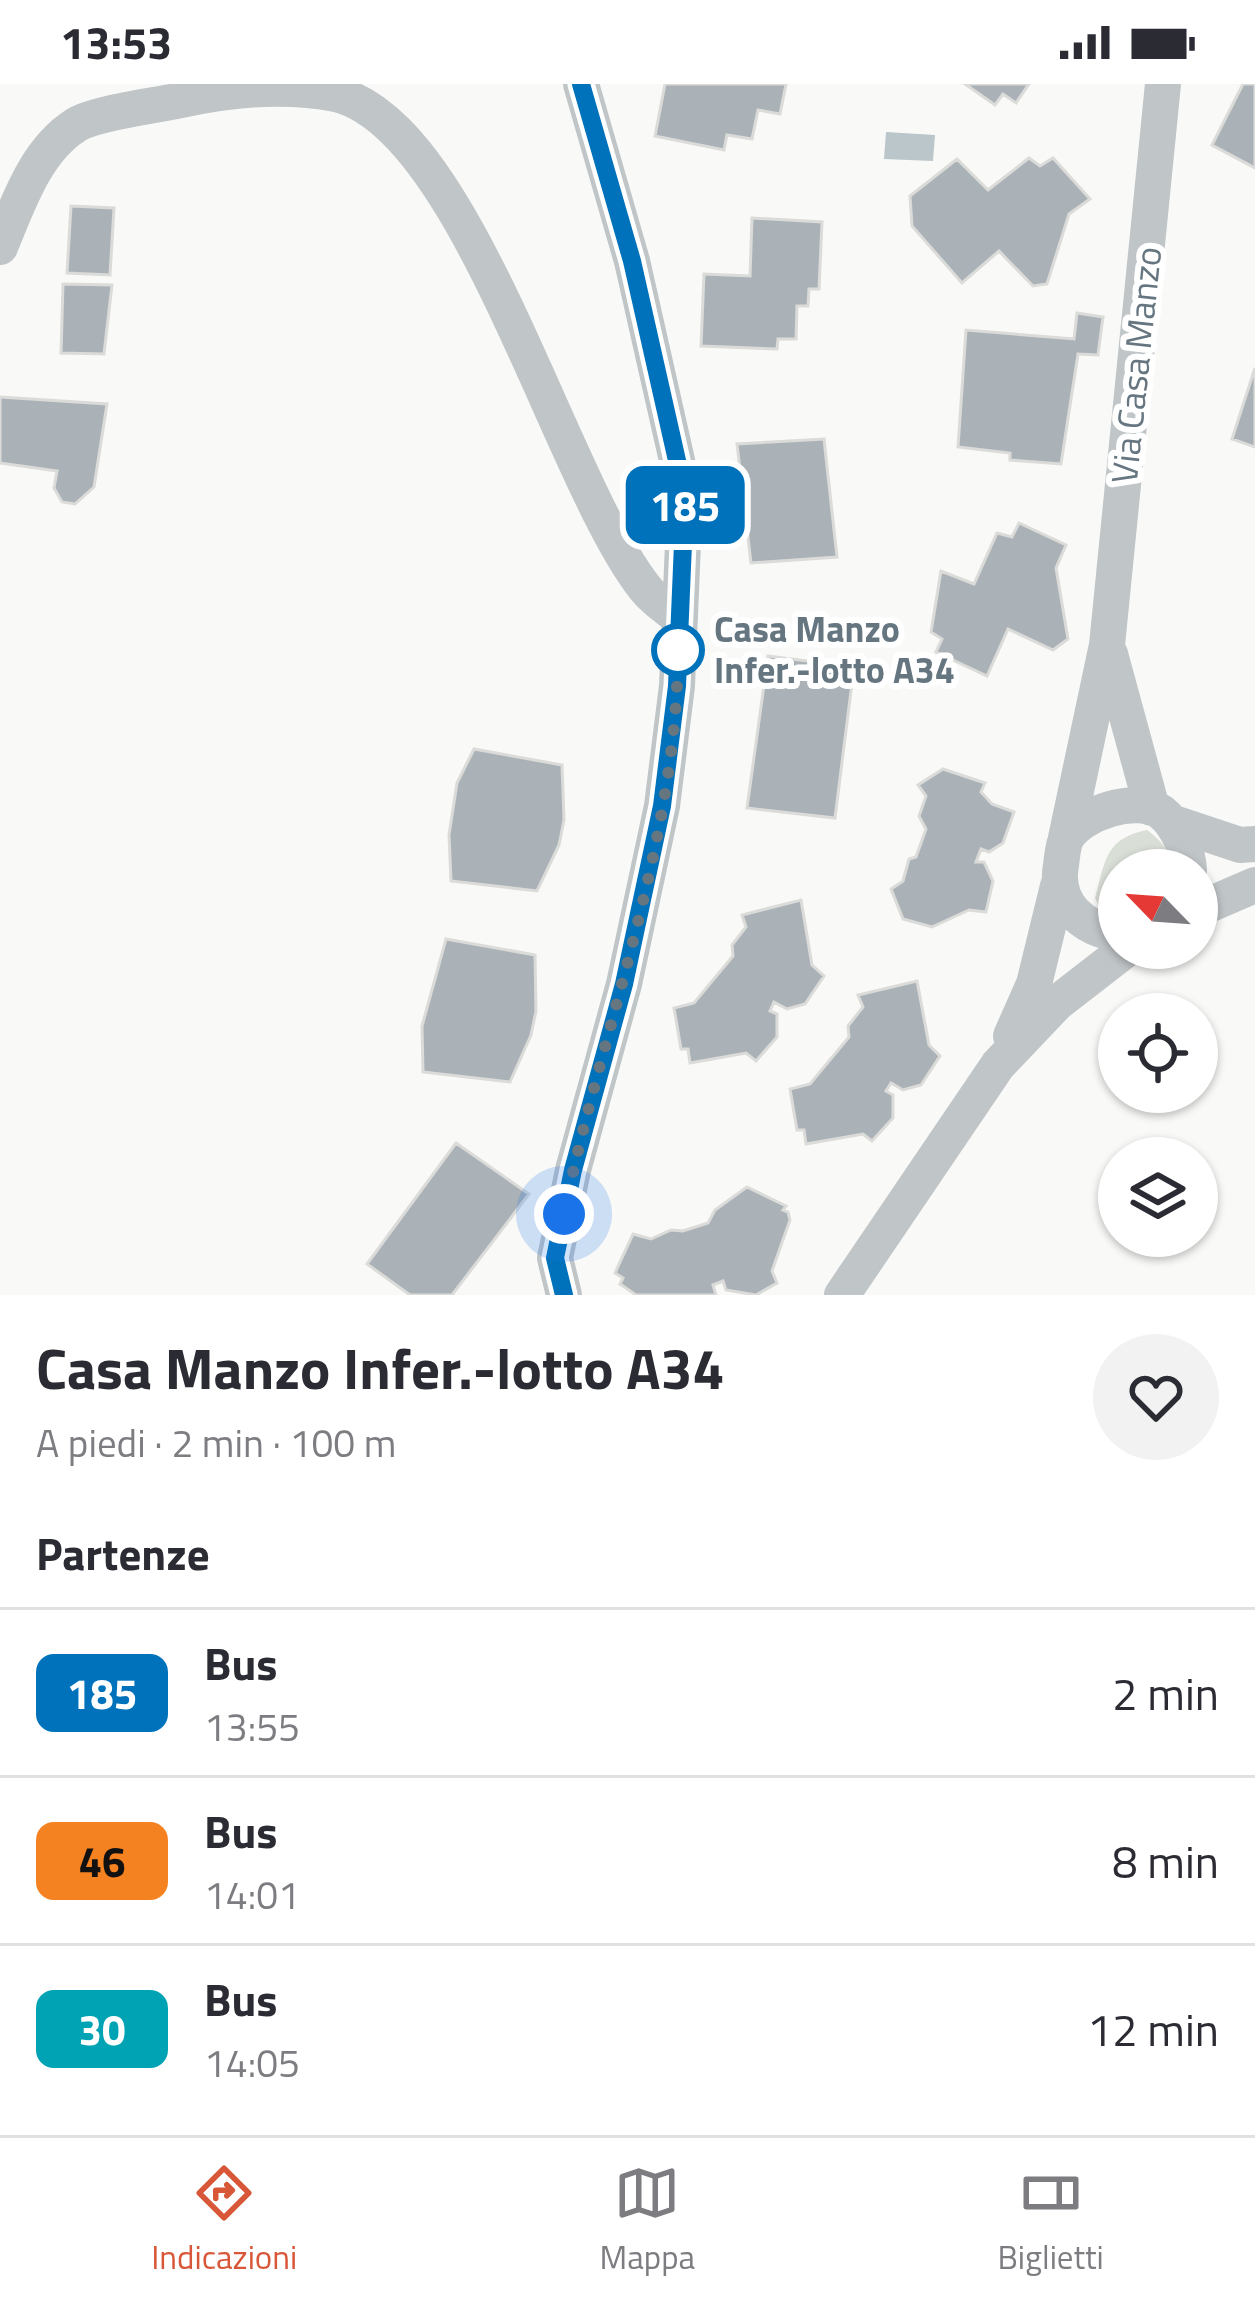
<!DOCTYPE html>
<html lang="it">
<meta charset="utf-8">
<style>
body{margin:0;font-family:"Titillium Web",sans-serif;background:#f2f2f3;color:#2b2b33;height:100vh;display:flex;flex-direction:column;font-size:45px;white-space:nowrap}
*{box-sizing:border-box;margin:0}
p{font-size:39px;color:#7c7c81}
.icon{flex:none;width:66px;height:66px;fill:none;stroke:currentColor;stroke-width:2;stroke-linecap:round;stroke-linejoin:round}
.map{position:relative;height:1211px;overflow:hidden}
.side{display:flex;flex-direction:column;background:#fff;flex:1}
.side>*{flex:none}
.badge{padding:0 24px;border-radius:18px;font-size:42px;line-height:78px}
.needle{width:78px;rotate:295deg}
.buttons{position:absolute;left:1098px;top:765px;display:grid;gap:24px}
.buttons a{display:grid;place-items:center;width:120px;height:120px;border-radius:50%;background:#fff;box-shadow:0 3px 9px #0004;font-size:60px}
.you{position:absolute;width:60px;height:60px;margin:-30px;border:9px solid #fff;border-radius:50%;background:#1a73e8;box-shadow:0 0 0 18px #1a73e833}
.map>.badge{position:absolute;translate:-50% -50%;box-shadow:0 0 0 6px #fff}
h2{padding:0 36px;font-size:45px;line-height:108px}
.round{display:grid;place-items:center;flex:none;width:126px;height:126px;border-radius:63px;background:#f2f2f3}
.overview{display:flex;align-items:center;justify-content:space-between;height:204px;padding:0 36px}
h1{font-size:57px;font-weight:700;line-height:90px}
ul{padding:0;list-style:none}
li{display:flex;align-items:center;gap:36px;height:168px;padding:0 36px;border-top:3px solid #e1e1e2}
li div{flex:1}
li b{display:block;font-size:45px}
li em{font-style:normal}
li .badge{min-width:132px;font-weight:700;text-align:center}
.status{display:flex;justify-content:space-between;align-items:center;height:84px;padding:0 60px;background:#fff;direction:ltr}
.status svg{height:33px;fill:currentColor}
.tabs{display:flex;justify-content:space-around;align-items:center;height:168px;border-top:3px solid #e1e1e2;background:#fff;font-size:33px;color:#7c7c81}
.tabs a{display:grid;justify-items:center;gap:6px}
.tabs .active{color:#d85738}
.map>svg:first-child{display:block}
</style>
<div class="status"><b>13:53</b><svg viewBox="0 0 49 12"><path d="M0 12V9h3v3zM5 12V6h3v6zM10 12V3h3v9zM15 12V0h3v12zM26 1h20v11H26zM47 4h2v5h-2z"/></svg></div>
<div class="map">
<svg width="1255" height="1211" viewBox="0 0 1255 1211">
<rect width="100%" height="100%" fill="#f9f9f7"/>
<path fill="#d9ded6" d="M1147,746C1161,757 1172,767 1169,786H1119V828L1111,831L1101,826L1095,814C1105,778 1105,754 1147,746Z"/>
<path fill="#bac6ca" d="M886,48L935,51L933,77L884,75Z"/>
<path fill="#aab2b7" stroke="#dbdbd9" stroke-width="3" d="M665,0H786L780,30L758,26L752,55L727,51L724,66L655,52Z
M965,0H1029L1016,19L1003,10L995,21Z
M1243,0H1255V84L1212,61Z
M1029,74L1040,82L1053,74L1090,115L1069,130L1047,200L1033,202L999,167L962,199L912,142L910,112L957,75L988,106Z
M71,122L114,124L110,191L67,189Z
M752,134L822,138L819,205H809L808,222H797L796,255H778L777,265L701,262L704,190L750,192Z
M63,200L112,201L104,270L61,269Z
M1077,229L1103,233L1098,271L1078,270L1061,380L1010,376V369L958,363L966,246L1074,255Z
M1255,284V363L1232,355Z
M0,313L107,320L94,403L75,420L62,418L54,404L57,387L0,379Z
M824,355L837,473L751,479L737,360Z
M1019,439L1066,461L1056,484L1068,555L1053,566L1008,545L987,592L936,568L942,555L931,548L941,487L974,500L997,449L1012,453Z
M768,572L854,583L835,734L747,724Z
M474,665L562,681L564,736L559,761L537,807L451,797L449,751L457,699Z
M943,685L985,699L981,708L992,720L1014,728L1003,759L989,768L981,765L976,778H984L993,797L986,828L969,826L932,843L903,835L891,805L903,797L909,775L916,773L926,745L919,732L926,712L918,701Z
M801,816L812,881L824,892L805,920L787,925L774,918L770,927L777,930V953L756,977L746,969L690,979L688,965H681L674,924L694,919L733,872L732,861L746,843L742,831Z
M446,855L535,871L536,927L531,951L510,998L423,988L422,942Z
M917,897L929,961L940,972L921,1001L903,1006L891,999L886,1007L893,1011V1034L872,1057L863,1050L806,1060L804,1046H797L790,1005L810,1000L849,953L848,942L863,923L858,911Z
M456,1059L529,1110L452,1211H410L367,1180Z
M747,1103L786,1122L783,1126L788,1128L790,1136L772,1187L777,1199L756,1211L726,1206L723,1197L713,1201L716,1211H636L620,1200L623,1194L615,1189L633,1150L651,1155L671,1146L683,1147L708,1139L715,1126Z"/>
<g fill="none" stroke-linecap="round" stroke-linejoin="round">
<path stroke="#c0c5c8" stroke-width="36" d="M0,163C18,120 35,67 76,41C94,29 158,21 182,16C232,5 285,0 336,10C468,42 560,397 645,504C654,516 668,525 680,534
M1110,570L1152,724
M1171,738L1240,761L1255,760
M1066,754L1107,561L1163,0
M1197,826L1255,801
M1119,850C1082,845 1054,819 1061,781C1062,773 1063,760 1067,753C1082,729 1135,711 1161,728C1177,740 1188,767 1189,786
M1011,952L1034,900L1058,802
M564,1211L555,1174L573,1086L624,900L662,722L677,602L685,412L632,177L581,0
M842,1211L998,981L1057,919L1128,864"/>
</g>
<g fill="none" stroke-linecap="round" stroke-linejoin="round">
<defs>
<path id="line" d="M564,1211L555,1174L573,1086L624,900L662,722L677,602L685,412L632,177L581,0"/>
</defs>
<use href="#line" stroke="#fff" stroke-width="27"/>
<use href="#line" stroke="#0072bc" stroke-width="18"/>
<path stroke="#667680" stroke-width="12" stroke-dasharray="0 21.6" d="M564,1130C602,943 677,759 678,566"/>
</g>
<circle fill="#fff" stroke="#0072bc" stroke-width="6" cx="678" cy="566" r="24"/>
<g text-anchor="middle" stroke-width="12" stroke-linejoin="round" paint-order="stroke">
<g font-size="36" fill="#667680" stroke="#fff">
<text transform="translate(1136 281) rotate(-84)" y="13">Via Casa Manzo</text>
</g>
<g font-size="36" font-weight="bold" fill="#667680" stroke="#fff" text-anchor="start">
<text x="714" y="558">Casa Manzo<tspan x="714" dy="41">Infer.-lotto A34</tspan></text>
</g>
</g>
</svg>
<div class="buttons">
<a><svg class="needle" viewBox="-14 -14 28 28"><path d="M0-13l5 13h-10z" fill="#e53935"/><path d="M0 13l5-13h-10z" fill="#7c7c81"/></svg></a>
<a><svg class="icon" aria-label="locate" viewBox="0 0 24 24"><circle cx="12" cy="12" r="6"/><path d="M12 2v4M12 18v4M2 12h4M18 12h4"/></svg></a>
<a><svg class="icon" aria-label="layers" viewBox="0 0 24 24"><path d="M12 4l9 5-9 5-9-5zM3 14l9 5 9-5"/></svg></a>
</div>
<div class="you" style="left:564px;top:1130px"></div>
<b class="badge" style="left:685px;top:421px;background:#0072bc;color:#fff">185</b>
</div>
<section class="side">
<div class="overview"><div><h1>Casa Manzo Infer.-lotto A34</h1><p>A piedi · 2 min · 100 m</p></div><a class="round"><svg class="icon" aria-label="heart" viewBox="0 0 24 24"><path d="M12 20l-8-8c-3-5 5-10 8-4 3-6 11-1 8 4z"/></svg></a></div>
<h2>Partenze</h2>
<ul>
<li><span class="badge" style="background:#0072bc;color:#fff">185</span><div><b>Bus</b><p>13:55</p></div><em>2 min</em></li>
<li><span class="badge" style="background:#f58220;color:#111">46</span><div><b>Bus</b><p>14:01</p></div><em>8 min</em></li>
<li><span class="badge" style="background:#00a3b4;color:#fff">30</span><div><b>Bus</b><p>14:05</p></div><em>12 min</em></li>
</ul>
</section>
<nav class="tabs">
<a class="active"><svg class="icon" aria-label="directions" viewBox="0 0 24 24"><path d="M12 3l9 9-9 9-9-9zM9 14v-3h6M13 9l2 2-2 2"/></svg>Indicazioni</a>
<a><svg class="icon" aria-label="map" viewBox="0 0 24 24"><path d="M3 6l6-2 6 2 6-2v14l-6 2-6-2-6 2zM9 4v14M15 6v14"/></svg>Mappa</a>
<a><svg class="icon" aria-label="tickets" viewBox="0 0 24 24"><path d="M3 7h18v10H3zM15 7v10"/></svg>Biglietti</a>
</nav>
